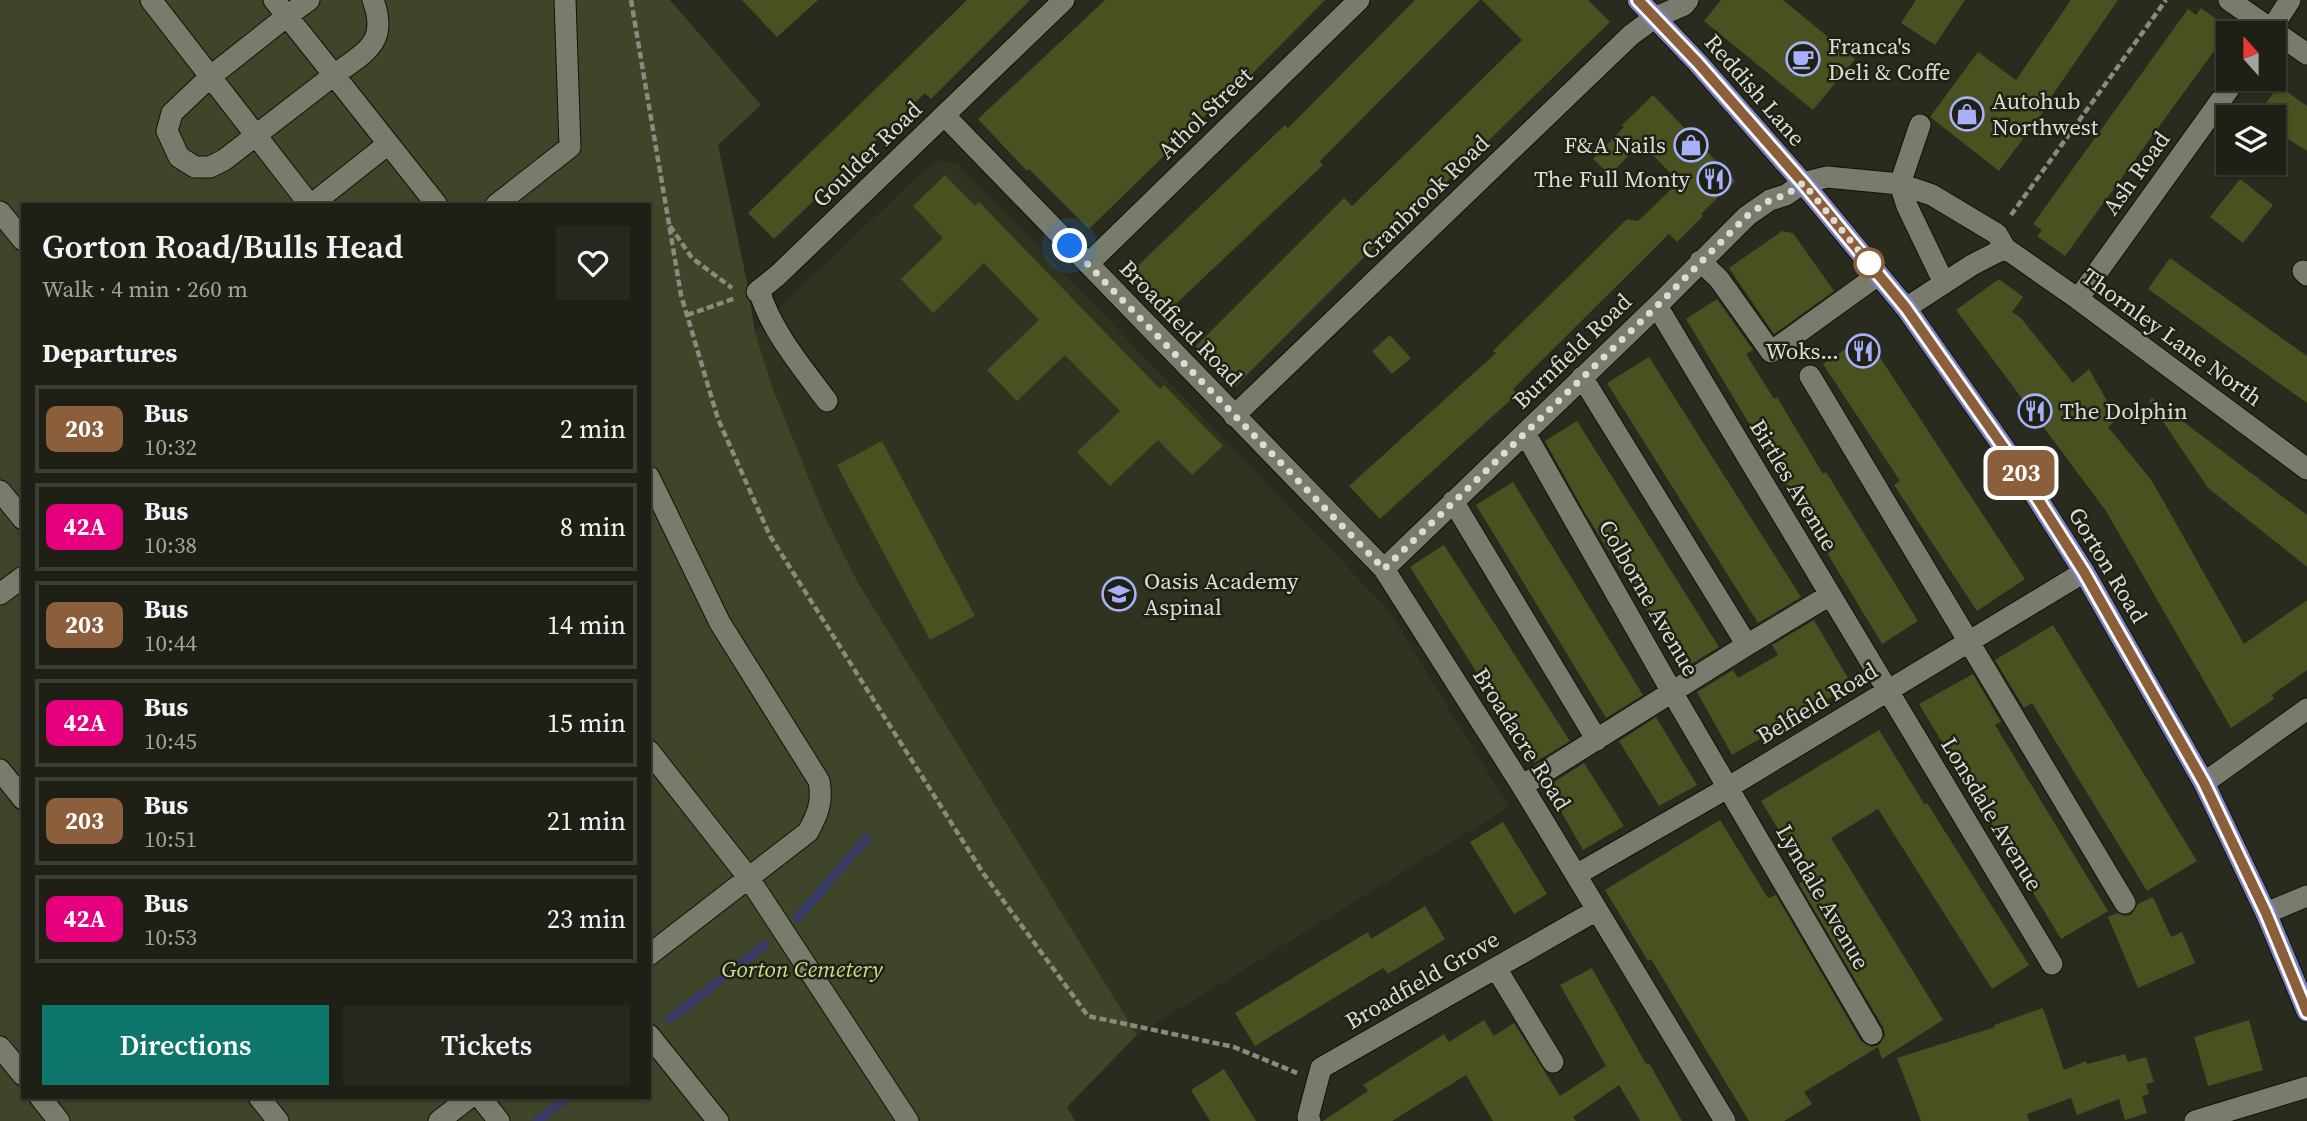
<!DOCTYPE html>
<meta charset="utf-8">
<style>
body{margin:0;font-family:"Source Serif 4",serif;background:#26281f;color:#f1f3f6;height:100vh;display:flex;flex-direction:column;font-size:26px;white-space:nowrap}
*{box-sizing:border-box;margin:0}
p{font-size:23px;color:#a1a3a1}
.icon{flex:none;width:38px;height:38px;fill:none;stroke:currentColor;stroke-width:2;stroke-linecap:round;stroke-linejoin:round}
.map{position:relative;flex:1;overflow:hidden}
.drawer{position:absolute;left:21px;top:203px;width:630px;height:896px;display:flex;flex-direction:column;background:#1e2016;border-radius:0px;box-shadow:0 2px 5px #0004,0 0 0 2px #3c3e35}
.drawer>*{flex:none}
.badge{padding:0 14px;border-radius:10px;font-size:24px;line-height:46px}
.needle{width:46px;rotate:339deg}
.buttons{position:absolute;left:2216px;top:21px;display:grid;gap:14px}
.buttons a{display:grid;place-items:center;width:70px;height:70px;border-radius:0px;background:#1e2016;box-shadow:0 2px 5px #0004,0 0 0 2px #3c3e35;font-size:35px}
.you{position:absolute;width:35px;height:35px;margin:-18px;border:5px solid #fff;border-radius:50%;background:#1a73e8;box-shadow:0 0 0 10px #1a73e833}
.map>.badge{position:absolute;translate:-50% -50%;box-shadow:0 0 0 4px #fff}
h2{padding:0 21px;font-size:26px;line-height:63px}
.round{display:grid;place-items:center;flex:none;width:74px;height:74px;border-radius:0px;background:#26281f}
.overview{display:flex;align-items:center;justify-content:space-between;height:119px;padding:0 21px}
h1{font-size:33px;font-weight:600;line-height:52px}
.primary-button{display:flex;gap:14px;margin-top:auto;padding:14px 21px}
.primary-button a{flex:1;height:80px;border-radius:0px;background:#0f766e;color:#fff;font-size:28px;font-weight:600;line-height:80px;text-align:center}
.primary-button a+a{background:#26281f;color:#f1f3f6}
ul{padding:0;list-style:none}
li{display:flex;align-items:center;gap:21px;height:88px;margin:0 14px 10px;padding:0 7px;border:4px solid #3c3e35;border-radius:0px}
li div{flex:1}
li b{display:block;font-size:26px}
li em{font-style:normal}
li .badge{min-width:77px;font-weight:700;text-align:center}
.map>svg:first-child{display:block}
</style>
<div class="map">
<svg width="2307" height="1121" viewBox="0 0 2307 1121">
<rect width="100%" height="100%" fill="#282b1d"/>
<path fill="#2f331f" d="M941,160L959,165L1388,609L1509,807L1137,1035L856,579L823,513L773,389L755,331L923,171Z"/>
<path fill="#3f4528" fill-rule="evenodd" d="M0,0H670L761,105L718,145L746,277L755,332L773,389L823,513L856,579L1137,1035L1067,1107L1075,1121H0ZM23,205H649V1097H23Z"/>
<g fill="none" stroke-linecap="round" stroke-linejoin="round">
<path stroke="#373a64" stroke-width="9" d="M797,918L867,838
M670,1019L765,945
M537,1121L568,1097"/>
</g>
<path fill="#48511f" d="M742,0H818L777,37Z
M967,0H1030L931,99L925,93L774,239L748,213Z
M1105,0H1325L1246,80L1244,78L1089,229L1029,169L1027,171L978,119Z
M1415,0H1480L1320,161L1323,165L1163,316L1126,277L1285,125L1288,128Z
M1482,0H1588L1610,22L1396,231L1393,228L1235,387L1195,347L1344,198L1352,206L1522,40Z
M1721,0H1783L1855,59L1813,110L1704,21Z
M1916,0H1965L1935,45L1901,23Z
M2071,0H2118L2047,103L2049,104L1999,171L1930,117L1978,52L2016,80Z
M2201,8L2230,29L2065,256L2037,236L2042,230L2033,224L2188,9L2196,15Z
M2279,86L2307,106V151L2288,139L2273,159V117H2255Z
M1653,95L1735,181L1701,214L1703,216L1677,242L1669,234L1513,389L1517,394L1380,519L1349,486L1496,353L1493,351L1627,219L1638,221L1679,182L1644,146L1634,156L1631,153L1610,175L1593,159L1624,127L1622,125Z
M945,175L975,206L979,202L1160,389L1164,385L1223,446L1192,475L1158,440L1110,486L1077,452L1120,411L1065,355L1017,401L987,370L1039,320L984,263L933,313L901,279L943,238L913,206Z
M2240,179L2273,205L2243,243L2210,217Z
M1782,231L1793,233L1834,291L1774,334L1729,268Z
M2170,258L2307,356V403L2148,289Z
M1999,279L2023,297L2012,312L2021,318L2073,383L2089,369L2117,419L2108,427L2152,481L2244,644L2307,600V670L2272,695L2274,699L2231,728L2106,511L1956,310Z
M1717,299L1753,350L1746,354L1774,399L1777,397L1823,474L1826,472L1918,621L1882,644L1686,319Z
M1390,335L1411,358L1392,374L1372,351Z
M1866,336L2025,579L1977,611L1894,485L1900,481L1823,364Z
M1649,357L1801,597L1758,623L1607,383Z
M2152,398L2307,515V567L2208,488L2149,401Z
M1577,421L1719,647L1683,669L1585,513L1545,441Z
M882,441L975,616L930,640L837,465Z
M1513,482L1643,695L1606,718L1476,505Z
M1444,545L1570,741L1534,763L1410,567Z
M1814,620L1852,685L1732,755L1697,692L1733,670L1738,678L1778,655L1772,645Z
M2053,625L2197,861L2147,891L2032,703L2024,708L1995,660Z
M1973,674L2001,722L1995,725L2108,911L2061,939L1919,704Z
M1656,717L1697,785L1659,806L1619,741Z
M1879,730L1925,805L1927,803L2029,965L1992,989L1878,809L1831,838L1943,1020L1882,1059L1878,1047L1804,1092L1812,1104L1784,1121H1749L1651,959L1648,961L1605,890L1720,820L1768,898L1776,895L1861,1041L1871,1047L1879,1045L1885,1035L1883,1027L1799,884L1808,878L1761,801Z
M1584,763L1624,826L1583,850L1549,791L1551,789L1549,785Z
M1503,822L1547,894L1514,914L1470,842Z
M2153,897L2171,937L2182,932L2195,963L2138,988L2108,917L2117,913L2125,916L2131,915L2138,904Z
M1425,906L1445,939L1388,974L1383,968L1255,1046L1235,1013L1368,932L1371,939Z
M1592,968L1646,1064L1649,1063L1682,1121H1640L1619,1085L1573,1117L1576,1121H1493L1466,1075L1392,1121H1323L1368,1091L1363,1085L1444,1034L1449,1042L1484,1020L1494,1036L1514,1023L1560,1096L1606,1066L1560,985Z
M2043,1008L2064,1070L2086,1061L2087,1064L2125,1054L2128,1062L2146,1057L2154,1082L2146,1084L2149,1094L2142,1096L2147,1113L2125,1120L2119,1099L2077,1115L2071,1098L2027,1114L2029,1121H1921L1897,1058L1995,1027L1994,1025Z
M2249,1020L2263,1070L2208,1086L2194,1037Z
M1224,1069L1256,1121H1210L1191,1090Z"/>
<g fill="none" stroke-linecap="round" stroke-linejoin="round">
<defs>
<path id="minor" d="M151,0L310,205
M274,0L287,16L309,0
M373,0C389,43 365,52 334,75L437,205
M2229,0L2307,54
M287,16L334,75L224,160L210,167H195L179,157L167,131L172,113L210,77Z
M2269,33L2290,0
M945,116L1384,569L1522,786L1725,1121
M1920,125L1900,184L1907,206L1944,283
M311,205L388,144
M496,205L570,147L565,0
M0,212L23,240
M1700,261L1719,279L1771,352L1878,275
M1088,264L1359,0
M2303,271L2307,275
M759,290C771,331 802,367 827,401
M757,292L778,275L1064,0
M2078,299L2236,79
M1657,306L2052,964
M1906,308L1972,265L2005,248
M1810,376L2125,903
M1582,377L1747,645L1830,595
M1234,416L1631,35L1654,18L1684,5L1688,0
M1525,433L1672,692L1872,1034
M649,477L720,623L819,781C823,801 818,814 808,832L649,955
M0,491L23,519
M1453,501L1597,740
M1384,569L1657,306L1747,216L1770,200L1786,195L1803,183L1827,177L1900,184L1932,195L1997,234L2005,248L2078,299L2307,469
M0,594L23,577
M649,751L748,877L908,1121
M0,770L23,799
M2204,783L2307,709
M1522,786L1747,645
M1576,875L1729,787L2084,572
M2266,913L2307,896
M1496,968L1553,1062
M649,1035L718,1121
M0,1047L23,1075
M40,1097L59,1121
M259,1097L278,1121
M480,1097L499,1121
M439,1121L470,1097
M1310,1121L1308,1117L1321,1068L1597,910
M2195,1121L2307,1087"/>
<path id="major" d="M1638,0L1698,63L1803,183L1906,308L2016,465L2084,572L2204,783L2266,913L2307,1011"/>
</defs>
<use href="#minor" stroke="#111307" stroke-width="23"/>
<use href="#major" stroke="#111307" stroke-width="23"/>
<path stroke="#888b80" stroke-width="4.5" stroke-dasharray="7 3.5" stroke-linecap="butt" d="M631,0L681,295L718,419L770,536L983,873L1088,1016L1234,1047L1297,1073
M2011,215L2166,0
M670,226L692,258L732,288
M687,315L736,298"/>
<use href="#minor" stroke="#797c6c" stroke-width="21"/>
<use href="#major" stroke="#7c80c0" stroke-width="21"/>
</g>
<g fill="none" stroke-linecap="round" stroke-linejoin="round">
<defs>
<path id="line" d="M1638,0L1698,63L1803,183L1906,308L2016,465L2084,572L2204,783L2266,913L2307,1012"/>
</defs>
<use href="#line" stroke="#fff" stroke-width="16"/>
<use href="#line" stroke="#8b5e3c" stroke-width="10"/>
<path stroke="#dbddd5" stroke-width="7" stroke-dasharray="0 12.6" d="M1070,246L1384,569L1657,306L1747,216L1770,200L1786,195L1803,183L1869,263"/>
</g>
<defs>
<symbol id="cafe-ring" viewBox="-11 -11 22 22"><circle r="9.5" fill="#1e2114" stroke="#a8b0fc" stroke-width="1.5"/><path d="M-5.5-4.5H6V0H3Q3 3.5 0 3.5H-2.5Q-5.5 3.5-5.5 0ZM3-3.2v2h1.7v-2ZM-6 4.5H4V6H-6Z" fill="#a8b0fc"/></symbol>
<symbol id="shop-ring" viewBox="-11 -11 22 22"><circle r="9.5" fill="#1e2114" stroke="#a8b0fc" stroke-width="1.5"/><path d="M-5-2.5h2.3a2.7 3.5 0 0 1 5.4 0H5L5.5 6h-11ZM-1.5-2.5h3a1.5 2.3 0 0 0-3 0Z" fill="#a8b0fc"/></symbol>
<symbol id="restaurant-ring" viewBox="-11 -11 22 22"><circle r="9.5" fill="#1e2114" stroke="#a8b0fc" stroke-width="1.5"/><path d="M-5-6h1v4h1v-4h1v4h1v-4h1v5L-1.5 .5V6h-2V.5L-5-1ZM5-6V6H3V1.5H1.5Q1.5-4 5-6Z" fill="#a8b0fc"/></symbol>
<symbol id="school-ring" viewBox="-11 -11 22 22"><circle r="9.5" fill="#1e2114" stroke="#a8b0fc" stroke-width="1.5"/><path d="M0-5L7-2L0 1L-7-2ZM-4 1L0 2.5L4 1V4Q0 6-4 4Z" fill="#a8b0fc"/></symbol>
</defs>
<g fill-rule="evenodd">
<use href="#cafe-ring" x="1784" y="40" width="38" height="38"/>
<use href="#shop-ring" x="1948" y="95" width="38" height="38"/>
<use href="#shop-ring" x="1672" y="126" width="38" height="38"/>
<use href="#restaurant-ring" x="1695" y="160" width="38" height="38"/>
<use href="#restaurant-ring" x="1844" y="332" width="38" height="38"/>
<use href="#restaurant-ring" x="2016" y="392" width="38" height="38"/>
<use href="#school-ring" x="1100" y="575" width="38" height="38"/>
</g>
<circle fill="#fff" stroke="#8b5e3c" stroke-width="3.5" cx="1869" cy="263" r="14"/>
<g text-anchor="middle" stroke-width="5" stroke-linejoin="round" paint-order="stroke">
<g font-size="23" fill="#dbddd5" stroke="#1e2114" text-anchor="start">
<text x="1828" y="54">Franca's<tspan x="1828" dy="26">Deli &amp; Coffe</tspan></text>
<text x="1992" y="109">Autohub<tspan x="1992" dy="26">Northwest</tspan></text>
<text x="1666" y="153" text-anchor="end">F&amp;A Nails</text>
<text x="1690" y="187" text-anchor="end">The Full Monty</text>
<text x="1839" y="359" text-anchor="end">Woks...</text>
<text x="2060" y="419">The Dolphin</text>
<text x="1144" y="589">Oasis Academy<tspan x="1144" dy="26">Aspinal</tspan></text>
</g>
<g font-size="23" fill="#dbddd5" stroke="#1e2114">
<text transform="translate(1755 90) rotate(49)" y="8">Reddish Lane</text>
<text transform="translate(1205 113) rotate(-44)" y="8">Athol Street</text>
<text transform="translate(867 154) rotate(-44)" y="8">Goulder Road</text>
<text transform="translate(2136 173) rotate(-54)" y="8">Ash Road</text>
<text transform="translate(1425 197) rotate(-44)" y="8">Cranbrook Road</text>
<text transform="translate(1181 323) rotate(46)" y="8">Broadfield Road</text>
<text transform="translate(2172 337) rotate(36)" y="8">Thornley Lane North</text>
<text transform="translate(1572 351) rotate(-44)" y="8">Burnfield Road</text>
<text transform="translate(1794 485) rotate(59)" y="8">Birtles Avenue</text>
<text transform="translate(2108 565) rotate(59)" y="8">Gorton Road</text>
<text transform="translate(1649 598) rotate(60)" y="8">Colborne Avenue</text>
<text transform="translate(1817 703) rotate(-31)" y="8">Belfield Road</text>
<text transform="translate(1522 739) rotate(58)" y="8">Broadacre Road</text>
<text transform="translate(1992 814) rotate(59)" y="8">Lonsdale Avenue</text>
<text transform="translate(1823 897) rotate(60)" y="8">Lyndale Avenue</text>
<text transform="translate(1422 980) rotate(-30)" y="8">Broadfield Grove</text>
</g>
<g font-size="23" font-style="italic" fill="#cddd8e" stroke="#1e2114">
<text x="802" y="977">Gorton Cemetery</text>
</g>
</g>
</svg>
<div class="buttons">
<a><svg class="needle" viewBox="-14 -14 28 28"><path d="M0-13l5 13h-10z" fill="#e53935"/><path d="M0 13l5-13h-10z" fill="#a1a3a1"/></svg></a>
<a><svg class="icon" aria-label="layers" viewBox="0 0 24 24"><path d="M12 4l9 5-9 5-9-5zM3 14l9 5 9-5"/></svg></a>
</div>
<div class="you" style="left:1070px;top:246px"></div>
<b class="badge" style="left:2021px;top:473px;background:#8b5e3c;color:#fff">203</b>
<section class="drawer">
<div class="overview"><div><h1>Gorton Road/Bulls Head</h1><p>Walk · 4 min · 260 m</p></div><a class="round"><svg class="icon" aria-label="heart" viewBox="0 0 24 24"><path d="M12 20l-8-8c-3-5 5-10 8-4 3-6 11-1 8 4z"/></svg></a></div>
<h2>Departures</h2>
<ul>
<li><span class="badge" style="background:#8b5e3c;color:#fff">203</span><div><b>Bus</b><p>10:32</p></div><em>2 min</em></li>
<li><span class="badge" style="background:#e6007e;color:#fff">42A</span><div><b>Bus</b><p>10:38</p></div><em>8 min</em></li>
<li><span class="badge" style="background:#8b5e3c;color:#fff">203</span><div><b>Bus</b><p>10:44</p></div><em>14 min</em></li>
<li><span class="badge" style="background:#e6007e;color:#fff">42A</span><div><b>Bus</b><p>10:45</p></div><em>15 min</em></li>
<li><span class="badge" style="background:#8b5e3c;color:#fff">203</span><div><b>Bus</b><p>10:51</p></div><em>21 min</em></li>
<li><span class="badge" style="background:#e6007e;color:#fff">42A</span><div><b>Bus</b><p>10:53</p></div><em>23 min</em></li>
</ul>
<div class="primary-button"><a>Directions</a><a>Tickets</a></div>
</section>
</div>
